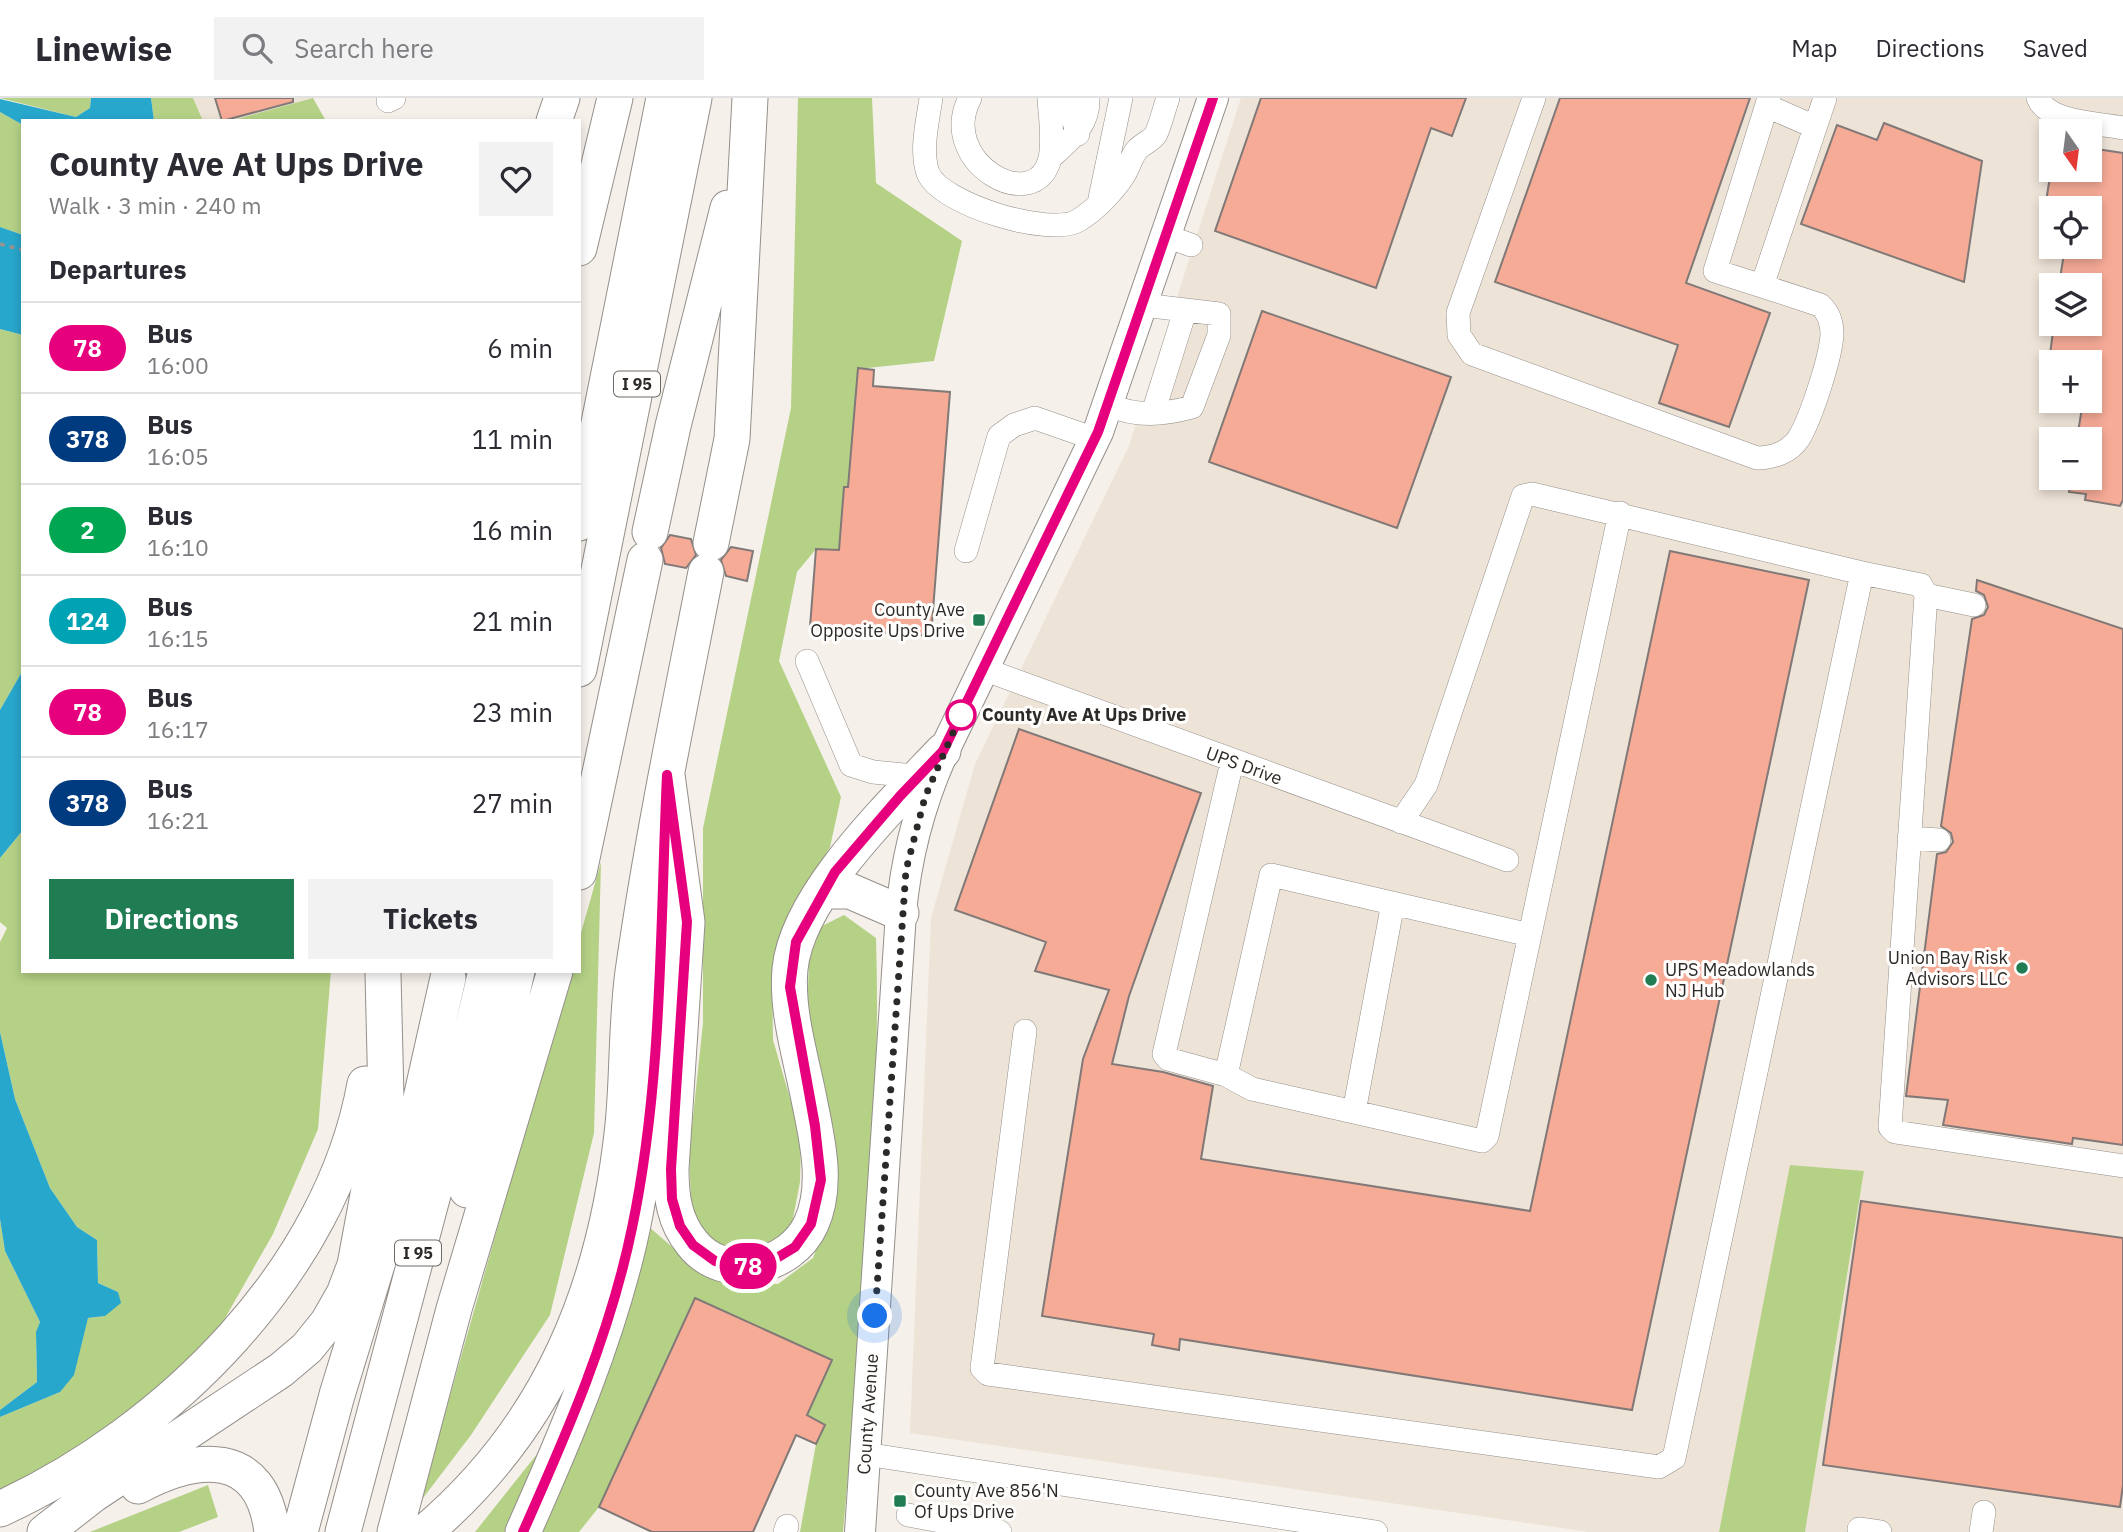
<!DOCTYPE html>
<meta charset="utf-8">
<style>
body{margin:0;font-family:"IBM Plex Sans",sans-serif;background:#f2f2f3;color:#2b2b33;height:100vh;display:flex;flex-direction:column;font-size:26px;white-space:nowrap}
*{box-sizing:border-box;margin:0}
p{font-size:23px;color:#7c7c81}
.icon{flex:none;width:38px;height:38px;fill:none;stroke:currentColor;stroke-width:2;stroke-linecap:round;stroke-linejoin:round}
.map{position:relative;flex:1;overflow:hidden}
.side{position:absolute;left:21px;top:21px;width:560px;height:854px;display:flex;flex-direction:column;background:#fff;border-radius:0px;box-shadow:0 4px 10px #0003}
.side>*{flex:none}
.badge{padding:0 14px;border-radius:23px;font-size:24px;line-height:46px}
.needle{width:46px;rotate:166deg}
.controls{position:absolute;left:2039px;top:21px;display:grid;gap:14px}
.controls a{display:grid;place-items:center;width:63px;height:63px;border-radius:0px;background:#fff;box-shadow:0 4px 10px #0003;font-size:35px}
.you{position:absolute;width:35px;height:35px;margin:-18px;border:5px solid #fff;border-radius:50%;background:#1a73e8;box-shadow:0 0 0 10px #1a73e833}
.map>.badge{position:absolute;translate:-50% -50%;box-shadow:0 0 0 4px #fff}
h2{padding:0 28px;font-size:26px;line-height:63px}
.round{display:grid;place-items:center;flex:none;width:74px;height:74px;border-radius:0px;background:#f2f2f3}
.head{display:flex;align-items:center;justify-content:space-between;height:119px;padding:0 28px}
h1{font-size:33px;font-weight:700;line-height:52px}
.action{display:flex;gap:14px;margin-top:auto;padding:14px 28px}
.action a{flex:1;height:80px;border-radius:0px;background:#207d53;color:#fff;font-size:28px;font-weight:700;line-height:80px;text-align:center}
.action a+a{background:#f2f2f3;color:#2b2b33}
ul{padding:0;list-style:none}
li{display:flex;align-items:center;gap:21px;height:91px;padding:0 28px;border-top:2px solid #e1e1e2}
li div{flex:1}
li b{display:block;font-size:26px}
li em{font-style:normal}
li .badge{min-width:77px;font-weight:700;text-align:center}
header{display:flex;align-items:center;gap:42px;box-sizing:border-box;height:98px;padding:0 35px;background:#fff;border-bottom:2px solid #e1e1e2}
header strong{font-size:33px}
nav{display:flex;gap:38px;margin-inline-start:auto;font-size:24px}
.search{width:490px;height:63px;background:#f2f2f3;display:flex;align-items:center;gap:18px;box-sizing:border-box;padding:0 24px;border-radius:0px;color:#7c7c81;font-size:26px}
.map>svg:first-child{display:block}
</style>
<header>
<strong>Linewise</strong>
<div class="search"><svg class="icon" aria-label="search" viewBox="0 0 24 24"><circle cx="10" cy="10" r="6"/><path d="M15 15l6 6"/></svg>Search here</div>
<nav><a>Map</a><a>Directions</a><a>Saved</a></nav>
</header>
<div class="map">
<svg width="2123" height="1434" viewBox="0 0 2123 1434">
<rect width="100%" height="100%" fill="#f5f0ea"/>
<path fill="#eee3d7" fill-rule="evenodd" d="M193,0H313L230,23H203Z
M1241,0H2123V1434H1805L1864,1074L1791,1067L1719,1434H1589L910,1335L931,820L975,666L1129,348ZM2051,33H2090V72H2051ZM2051,110H2090V149H2051ZM2051,187H2090V226H2051ZM2051,264H2090V303H2051ZM2051,341H2090V380H2051Z"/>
<path fill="#b5d186" d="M0,0H91L90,10L76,19Z
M151,0H193L203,23H154Z
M313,0L326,23H230Z
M798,0H872L876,85L962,143L934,263L858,271L848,389H844L839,452L816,451L797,474L779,563L841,699L830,749L787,820L772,871L773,942L801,1038L800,1084L790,1136L758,1149L726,1150L692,1126L689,1056L703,925V730L791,310Z
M0,14L23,27V137L0,129Z
M0,231L23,237V572L0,612Z
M23,732V873H331L318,1031L273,1136L216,1236L167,1291L36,1384L0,1397V1319L60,1294L88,1220L105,1218L118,1194L98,1185L97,1142L77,1129L50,1090L15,1001L0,934V844L7,830L0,824V760Z
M601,764L594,1035L550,1217L471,1337L420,1404L570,873H579V842Z
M844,817L876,840C882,1036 860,1239 843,1434H800L816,1346L825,1327L807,1317L695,1200L599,1409L579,1434H540L648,1128L694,1168L732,1184L778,1186L813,1160L830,1114L807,921L809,861L822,828Z
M1790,1067L1864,1073L1805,1434H1719Z
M0,1121L5,1153L40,1224L36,1235L37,1284L0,1312Z
M549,1341L508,1434H475Z
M208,1387L218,1419L179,1434H90Z"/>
<path fill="#28a7cc" d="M91,0H151L154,23H23V27L0,14V1L76,19L90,10Z
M0,129L23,137V237L0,231Z
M23,572V732L0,760V612Z
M0,934L15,1001L50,1090L77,1129L97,1142L98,1185L118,1194L121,1205L105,1218L88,1220L74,1277L60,1294L0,1319V1312L37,1284L36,1234L40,1224L5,1153L0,1121Z"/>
<path fill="#f6ab97" stroke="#807977" stroke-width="2" d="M215,0H293V4L222,23Z
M1261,0H1466L1452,38L1431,30L1376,190L1215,133Z
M1560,0H1750L1686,185L1770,215L1729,329L1659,305L1678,247L1495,184Z
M1884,25L1982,63L1964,184L1801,126L1837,27L1877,42Z
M2090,50L2123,55V402L2120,408L2085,402L2086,396L2069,394L2071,380H2090V341H2077L2083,303H2090V264H2049L2054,226H2090V187H2059L2065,149H2090V110H2045L2051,72H2090Z
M1262,213L1451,279L1397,430L1209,364Z
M858,270L874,272L873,288L950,294L931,538L810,529L816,451L839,452L844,389H848Z
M670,437L691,441L696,457L686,470L665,466L661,450Z
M731,449L753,453L747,483L726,478L721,462Z
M1670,453L1809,482L1632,1312L1180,1241L1179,1252L1152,1247L1154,1236L1042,1218L1083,961L1109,892L1035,873L1046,844L955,812L1019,631L1201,695L1129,898L1112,966L1163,974L1213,988L1201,1061L1530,1113Z
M1977,482L2123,531V1047L2073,1040L2072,1046L1943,1027L1948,1002L1906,998L1937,756L1946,754L1953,744L1951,735L1941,728L1972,521L1984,517L1988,509L1984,497L1976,493Z
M1861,1103L2123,1140V1387L2120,1409L1823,1367Z
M695,1200L832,1262L807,1317L825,1327L816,1346L796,1337L753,1434H652L599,1409Z"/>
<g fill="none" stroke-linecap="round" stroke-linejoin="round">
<defs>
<path id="minor" d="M931,0C928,22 920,52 928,75C940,106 1051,140 1079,122C1095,112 1114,93 1124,77C1129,69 1131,60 1136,53C1141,46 1152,43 1156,36C1161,25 1164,11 1168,0
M970,0C936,65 1037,120 1050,60C1054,42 1050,18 1049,0
M1070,0V12L1078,36
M1534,0L1458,215L1459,237L1472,256L1757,360C1773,360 1790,354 1799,340C1811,320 1831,259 1832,236C1832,224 1828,214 1820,207L1762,188
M1769,0L1715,173L1762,188L1825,0
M2038,0C2048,25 2098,25 2123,30
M388,3L394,0
M1767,8L1815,29
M1051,59C1070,42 1089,28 1088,0
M1099,105L1121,0
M1166,138L1191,147
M1109,307C1136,319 1163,317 1192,309L1219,237V216L1143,207
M1153,315L1185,213
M966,453L999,338L1014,327L1035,320L1095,341
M1862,475L1921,487L1926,497L1890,1029L1895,1034L2123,1068
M1926,497L1974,507
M807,563L851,667L873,674L925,679
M983,571L1507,762
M1232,664L1164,956L1168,961L1226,977L1252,991L1482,1043L1487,1038L1620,415
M1909,740L1939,742
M1025,933L982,1270L988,1276L1659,1369L1674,1360L1862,475L1532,396L1523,398L1426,687L1401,724
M1226,977L1271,777L1530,837
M1354,1014L1393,805
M865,1356L1376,1434
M908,1417L1000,1434
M1859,1431L1880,1434
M785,1434L787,1428
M1981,1434L1984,1414"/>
<path id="major" d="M860,1434L901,815C906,760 919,709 941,659L1098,334L1213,0"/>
<path id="highway" d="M554,23L562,0
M579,150L615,0
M579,425L664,0
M650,434L673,328L728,110
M711,445L732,341L750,0
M579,571L694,0
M667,677L687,824L671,1071C671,1098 674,1123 692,1145C724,1186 791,1170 811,1126C828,1089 818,1045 810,1006C802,963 786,915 790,871C797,797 894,705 943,653
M579,774L645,462
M823,793H850L901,815
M467,1092L517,873
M138,1388C196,1357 262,1349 272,1434
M0,1411C168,1334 331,1173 365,986
M45,1434L94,1396L281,1272L307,1250L328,1224L344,1196L355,1167L386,1000L383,875
M300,1434L337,1297L402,1085L448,880
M343,1434L439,1074L486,873
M395,1434L454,1211L555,873
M425,1434C551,1327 606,1189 623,1027C628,977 626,925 633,874C652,740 680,607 706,474
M523,1434C565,1340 605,1246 629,1145C653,1040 656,931 661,823"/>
</defs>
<use href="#minor" stroke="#948f8a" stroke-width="24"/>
<use href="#major" stroke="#948f8a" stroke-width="32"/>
<use href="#highway" stroke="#948f8a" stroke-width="37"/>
<path stroke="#989490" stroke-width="3.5" stroke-dasharray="5 5" stroke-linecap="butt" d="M0,146L23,152"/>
<use href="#minor" stroke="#fff" stroke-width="23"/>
<use href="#major" stroke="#fff" stroke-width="30"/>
<use href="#highway" stroke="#fff" stroke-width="35"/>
</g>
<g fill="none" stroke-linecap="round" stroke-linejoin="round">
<defs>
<path id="line" d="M523,1434C567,1335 610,1237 632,1130C663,982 660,827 667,677L687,824L671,1071L672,1101L680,1128L693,1147L715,1163L742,1168L770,1164L795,1149L811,1126L821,1082L815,1028L790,889L796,844L835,774L900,698L943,653L1098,334L1213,0"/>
</defs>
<use href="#line" stroke="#fff" stroke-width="16"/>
<use href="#line" stroke="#e6007e" stroke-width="10"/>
<path stroke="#2c2a28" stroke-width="7" stroke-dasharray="0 12.6" d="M875,1218L906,772L925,699L962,614L961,617"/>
</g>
<g fill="#207d53" stroke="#fffefd" stroke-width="2.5">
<rect x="972" y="515" width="14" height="14" rx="3.5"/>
<circle cx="2022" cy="870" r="7"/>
<circle cx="1651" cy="882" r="7"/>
<rect x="893" y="1396" width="14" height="14" rx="3.5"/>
</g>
<circle fill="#fff" stroke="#e6007e" stroke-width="3.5" cx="961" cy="617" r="14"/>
<g text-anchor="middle" stroke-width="6" stroke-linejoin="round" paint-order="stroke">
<g fill="#fffefd" stroke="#6b6a68" stroke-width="2">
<rect x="614" y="273.5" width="46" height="25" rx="5"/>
<rect x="395" y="1142.5" width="46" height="25" rx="5"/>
</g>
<g font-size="16" font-weight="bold" fill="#2c2a28">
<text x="637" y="292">I 95</text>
<text x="418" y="1161">I 95</text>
</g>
<g font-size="18" fill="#2c2a28" stroke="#fffefd" text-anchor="end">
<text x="965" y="518">County Ave<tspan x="965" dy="21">Opposite Ups Drive</tspan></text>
<text x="2008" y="866">Union Bay Risk<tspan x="2008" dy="21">Advisors LLC</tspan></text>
<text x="1665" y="878" text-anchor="start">UPS Meadowlands<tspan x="1665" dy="21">NJ Hub</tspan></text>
<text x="914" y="1399" text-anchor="start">County Ave 856'N<tspan x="914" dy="21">Of Ups Drive</tspan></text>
</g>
<g font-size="18" font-weight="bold" fill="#2c2a28" stroke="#fffefd" text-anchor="start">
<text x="982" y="623">County Ave At Ups Drive</text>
</g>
<g font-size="18" fill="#2c2a28" stroke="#fffefd">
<text transform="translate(1244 668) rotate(20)" y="6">UPS Drive</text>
<text transform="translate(868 1316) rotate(-86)" y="6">County Avenue</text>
</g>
</g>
</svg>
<div class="controls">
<a><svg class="needle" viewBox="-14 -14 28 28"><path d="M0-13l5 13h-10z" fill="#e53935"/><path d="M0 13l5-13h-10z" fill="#7c7c81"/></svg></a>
<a><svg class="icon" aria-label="locate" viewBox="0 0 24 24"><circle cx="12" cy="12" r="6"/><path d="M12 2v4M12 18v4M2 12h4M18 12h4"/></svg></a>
<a><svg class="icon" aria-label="layers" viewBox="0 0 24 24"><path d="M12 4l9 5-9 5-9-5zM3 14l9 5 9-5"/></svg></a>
<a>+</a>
<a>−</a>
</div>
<div class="you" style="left:875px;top:1218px"></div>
<b class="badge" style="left:748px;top:1168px;background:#e6007e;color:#fff">78</b>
<section class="side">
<div class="head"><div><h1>County Ave At Ups Drive</h1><p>Walk · 3 min · 240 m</p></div><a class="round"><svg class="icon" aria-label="heart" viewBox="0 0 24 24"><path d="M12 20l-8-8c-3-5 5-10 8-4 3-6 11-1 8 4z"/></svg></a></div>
<h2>Departures</h2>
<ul>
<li><span class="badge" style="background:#e6007e;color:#fff">78</span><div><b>Bus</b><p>16:00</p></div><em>6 min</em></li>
<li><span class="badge" style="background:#003b80;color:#fff">378</span><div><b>Bus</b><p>16:05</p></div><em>11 min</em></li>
<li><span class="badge" style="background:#00a651;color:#fff">2</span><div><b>Bus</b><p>16:10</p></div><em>16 min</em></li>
<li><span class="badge" style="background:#00a3b4;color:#fff">124</span><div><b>Bus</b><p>16:15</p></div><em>21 min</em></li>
<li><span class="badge" style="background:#e6007e;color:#fff">78</span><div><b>Bus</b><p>16:17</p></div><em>23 min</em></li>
<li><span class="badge" style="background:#003b80;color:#fff">378</span><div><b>Bus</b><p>16:21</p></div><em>27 min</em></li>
</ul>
<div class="action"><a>Directions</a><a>Tickets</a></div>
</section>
</div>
